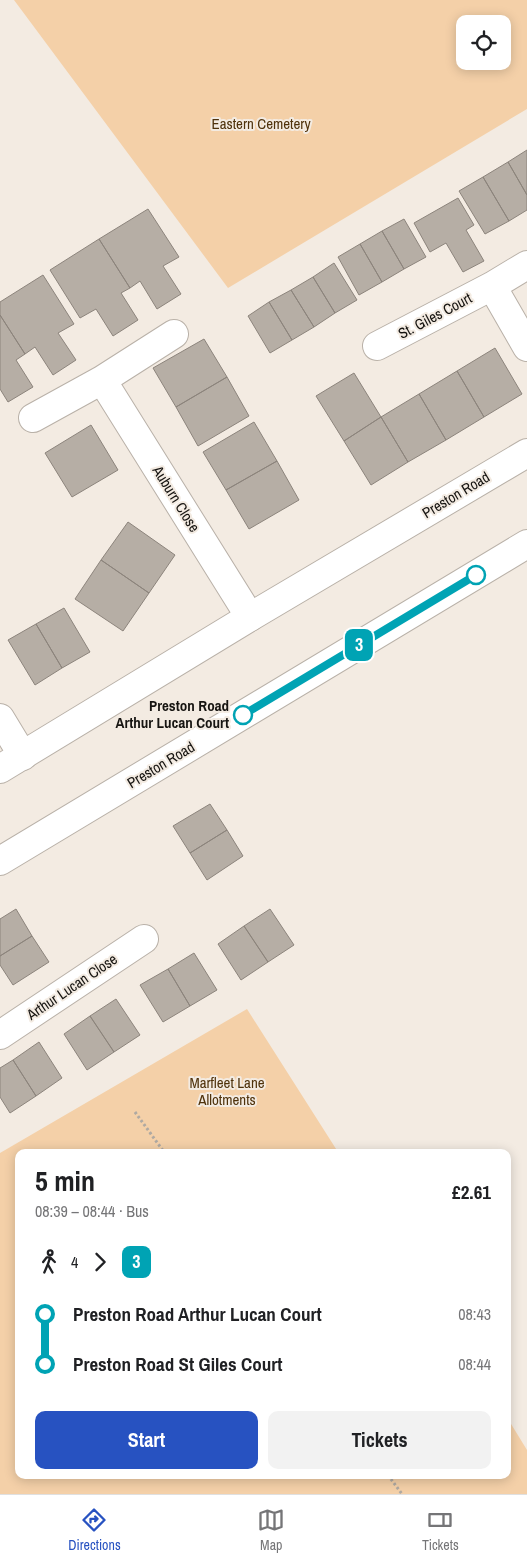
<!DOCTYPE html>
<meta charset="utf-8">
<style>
body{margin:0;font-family:"Archivo Narrow",sans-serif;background:#f2f2f2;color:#202124;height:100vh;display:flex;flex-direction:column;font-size:19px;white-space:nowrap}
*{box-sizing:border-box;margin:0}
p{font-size:16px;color:#757577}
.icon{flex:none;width:28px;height:28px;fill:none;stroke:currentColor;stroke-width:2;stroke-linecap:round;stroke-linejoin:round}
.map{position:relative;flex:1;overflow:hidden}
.details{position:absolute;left:15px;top:1149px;width:496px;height:330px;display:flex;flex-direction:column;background:#fff;border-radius:10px;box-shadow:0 2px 12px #0003}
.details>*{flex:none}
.badge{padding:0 10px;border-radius:8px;font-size:18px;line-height:32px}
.tools{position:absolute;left:456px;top:15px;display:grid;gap:10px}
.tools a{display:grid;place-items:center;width:55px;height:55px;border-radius:10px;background:#fff;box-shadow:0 2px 12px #0003;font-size:25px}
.map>.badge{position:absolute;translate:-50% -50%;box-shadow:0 0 0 2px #fff}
.legs{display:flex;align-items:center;gap:8px;height:55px;padding:0 20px;font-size:16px}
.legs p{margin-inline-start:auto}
.summary{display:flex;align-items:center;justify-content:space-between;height:85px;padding:0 20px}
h1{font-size:28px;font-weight:800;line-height:38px}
.action{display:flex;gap:10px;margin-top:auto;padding:10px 20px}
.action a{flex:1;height:58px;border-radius:10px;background:#2752c1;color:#fff;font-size:20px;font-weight:800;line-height:58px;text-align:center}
.action a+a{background:#f2f2f2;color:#202124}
ul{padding:0 20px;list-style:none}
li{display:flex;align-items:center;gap:18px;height:50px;font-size:19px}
li i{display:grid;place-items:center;width:8px;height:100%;margin:0 6px;background:currentColor}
li i::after{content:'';width:12px;height:12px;margin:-6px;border:4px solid;border-radius:50%;background:#fff}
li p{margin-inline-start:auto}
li:first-child i{background:linear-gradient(#0000 50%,currentColor 0)}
li:last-child i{background:linear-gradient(currentColor 50%,#0000 0)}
.tab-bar{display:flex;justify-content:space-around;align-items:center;height:70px;border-top:1px solid #e0e0e0;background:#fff;font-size:14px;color:#757577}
.tab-bar a{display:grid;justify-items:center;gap:2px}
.tab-bar .active{color:#2752c1}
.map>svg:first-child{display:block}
</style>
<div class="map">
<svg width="527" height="1494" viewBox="0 0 527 1494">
<rect width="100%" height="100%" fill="#f3ebe2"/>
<path fill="#f4d0a8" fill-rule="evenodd" d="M14,0H527V109L228,288ZM465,24H502V61H465Z
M247,1009L338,1152H19V1475H508V1419L527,1450V1494H0V1153Z"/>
<path fill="#b6aea5" stroke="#8c847c" d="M527,150V195L508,162Z
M508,162L527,195V210L509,221L483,177Z
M483,177L509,221L485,234L459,191Z
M458,198L474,225L466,230L484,261L463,272L446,243L430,252L414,223Z
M148,209L179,257L163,266L181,294L157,309L140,281L130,288L99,239Z
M404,219L426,257L404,269L382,231Z
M382,231L404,269L382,282L360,244Z
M99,239L130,288L121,293L138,320L113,336L96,309L80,318L50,270Z
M360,244L382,282L359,295L338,257Z
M334,263L357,300L335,313L313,277Z
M43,275L74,324L58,333L76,360L53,375L35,347L25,354L0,315V302Z
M313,277L335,313L314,327L291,290Z
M291,290L314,327L292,340L269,302Z
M269,302L292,340L270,353L248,316Z
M0,315L25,354L16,360L33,387L8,402L0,389Z
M204,339L227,377L176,407L153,368Z
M495,348L522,394L484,417L457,371Z
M457,371L484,417L446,440L419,394Z
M354,373L381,417L344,441L316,396Z
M227,377L249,416L198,446L176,407Z
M419,394L446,440L408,462L381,417Z
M381,417L408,462L371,485L344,441Z
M254,422L277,461L226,490L203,452Z
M91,425L118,470L72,497L45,453Z
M277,461L299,500L249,529L226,490Z
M128,522L175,555L149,593L101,560Z
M101,560L149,593L123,631L75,599Z
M64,608L90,652L62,668L36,624Z
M36,624L62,668L35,685L8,640Z
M210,804L227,830L190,853L173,826Z
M227,830L243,856L207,880L190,853Z
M16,909L32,936L0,956V919Z
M270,909L294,945L268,962L244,926Z
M244,926L268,962L241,980L218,944Z
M32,936L49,962L13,985L0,965V956Z
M194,953L217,990L190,1006L168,969Z
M168,969L190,1006L163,1022L140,985Z
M116,999L140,1035L114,1052L90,1016Z
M90,1016L114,1052L87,1070L64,1034Z
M39,1042L62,1078L36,1096L13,1060Z
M13,1060L36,1096L10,1113L0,1097V1068Z"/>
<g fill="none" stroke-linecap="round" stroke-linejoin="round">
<defs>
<path id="minor" d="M492,286L527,347
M377,346L492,286L527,265
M102,380L250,617
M33,418L102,380L174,334
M0,718L23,756
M0,1035L144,939"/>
<path id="tertiary" d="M0,769L250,617L527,453
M0,861L527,544"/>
</defs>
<use href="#minor" stroke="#b9b1a8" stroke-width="30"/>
<use href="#tertiary" stroke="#b9b1a8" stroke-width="30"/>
<path stroke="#afa9a2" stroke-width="3" stroke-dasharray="2.5 2.5" stroke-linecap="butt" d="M135,1112L164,1152
M388,1475L402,1494"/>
<use href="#minor" stroke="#fff" stroke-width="28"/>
<use href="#tertiary" stroke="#fff" stroke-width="28"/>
</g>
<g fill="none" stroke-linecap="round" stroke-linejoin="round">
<defs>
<path id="line-1" d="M243,715L476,575"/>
</defs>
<use href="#line-1" stroke="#fff" stroke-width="11"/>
<use href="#line-1" stroke="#00a3b4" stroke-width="8"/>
</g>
<g fill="#fff" stroke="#00a3b4" stroke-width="2.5">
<circle cx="476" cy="575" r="9"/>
<circle cx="243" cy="715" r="9"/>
</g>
<g text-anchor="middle" stroke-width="4" stroke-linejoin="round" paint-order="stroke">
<g font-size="15" fill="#4f320b" stroke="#f3ebe2">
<text x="261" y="129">Eastern Cemetery</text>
<text x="227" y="1088">Marfleet Lane<tspan x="227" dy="17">Allotments</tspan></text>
</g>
<g font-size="15" fill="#161411" stroke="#f3ebe2">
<text transform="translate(435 316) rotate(-28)" y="5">St. Giles Court</text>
<text transform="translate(456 495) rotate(-31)" y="5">Preston Road</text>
<text transform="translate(176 499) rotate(58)" y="5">Auburn Close</text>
<text transform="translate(161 765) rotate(-31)" y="5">Preston Road</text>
<text transform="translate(72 987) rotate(-34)" y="5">Arthur Lucan Close</text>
</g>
<g font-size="15" font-weight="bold" fill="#161411" stroke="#f3ebe2" text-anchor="end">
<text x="229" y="711">Preston Road<tspan x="229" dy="17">Arthur Lucan Court</tspan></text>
</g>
</g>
</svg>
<div class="tools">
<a><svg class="icon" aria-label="locate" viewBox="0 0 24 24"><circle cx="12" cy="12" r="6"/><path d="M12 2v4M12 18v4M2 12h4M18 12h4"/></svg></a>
</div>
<b class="badge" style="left:359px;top:645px;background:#00a3b4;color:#fff">3</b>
<section class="details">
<div class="summary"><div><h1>5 min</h1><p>08:39 – 08:44 · Bus</p></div><b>£2.61</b></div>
<div class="legs"><svg class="icon" aria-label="walk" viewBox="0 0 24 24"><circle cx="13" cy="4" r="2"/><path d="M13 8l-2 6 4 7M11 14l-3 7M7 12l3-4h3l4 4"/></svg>4<svg class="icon" aria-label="forward" viewBox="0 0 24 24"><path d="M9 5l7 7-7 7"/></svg><b class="badge" style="background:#00a3b4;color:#fff">3</b></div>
<ul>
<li><i style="color:#00a3b4"></i><b>Preston Road Arthur Lucan Court</b><p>08:43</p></li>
<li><i style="color:#00a3b4"></i><b>Preston Road St Giles Court</b><p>08:44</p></li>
</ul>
<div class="action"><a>Start</a><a>Tickets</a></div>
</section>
</div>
<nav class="tab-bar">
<a class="active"><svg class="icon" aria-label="directions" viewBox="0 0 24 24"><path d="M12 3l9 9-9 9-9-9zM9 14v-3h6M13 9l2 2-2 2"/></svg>Directions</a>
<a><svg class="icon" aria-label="map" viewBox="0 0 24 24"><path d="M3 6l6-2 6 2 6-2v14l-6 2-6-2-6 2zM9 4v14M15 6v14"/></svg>Map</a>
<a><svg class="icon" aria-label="tickets" viewBox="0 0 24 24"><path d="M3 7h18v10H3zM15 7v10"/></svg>Tickets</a>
</nav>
